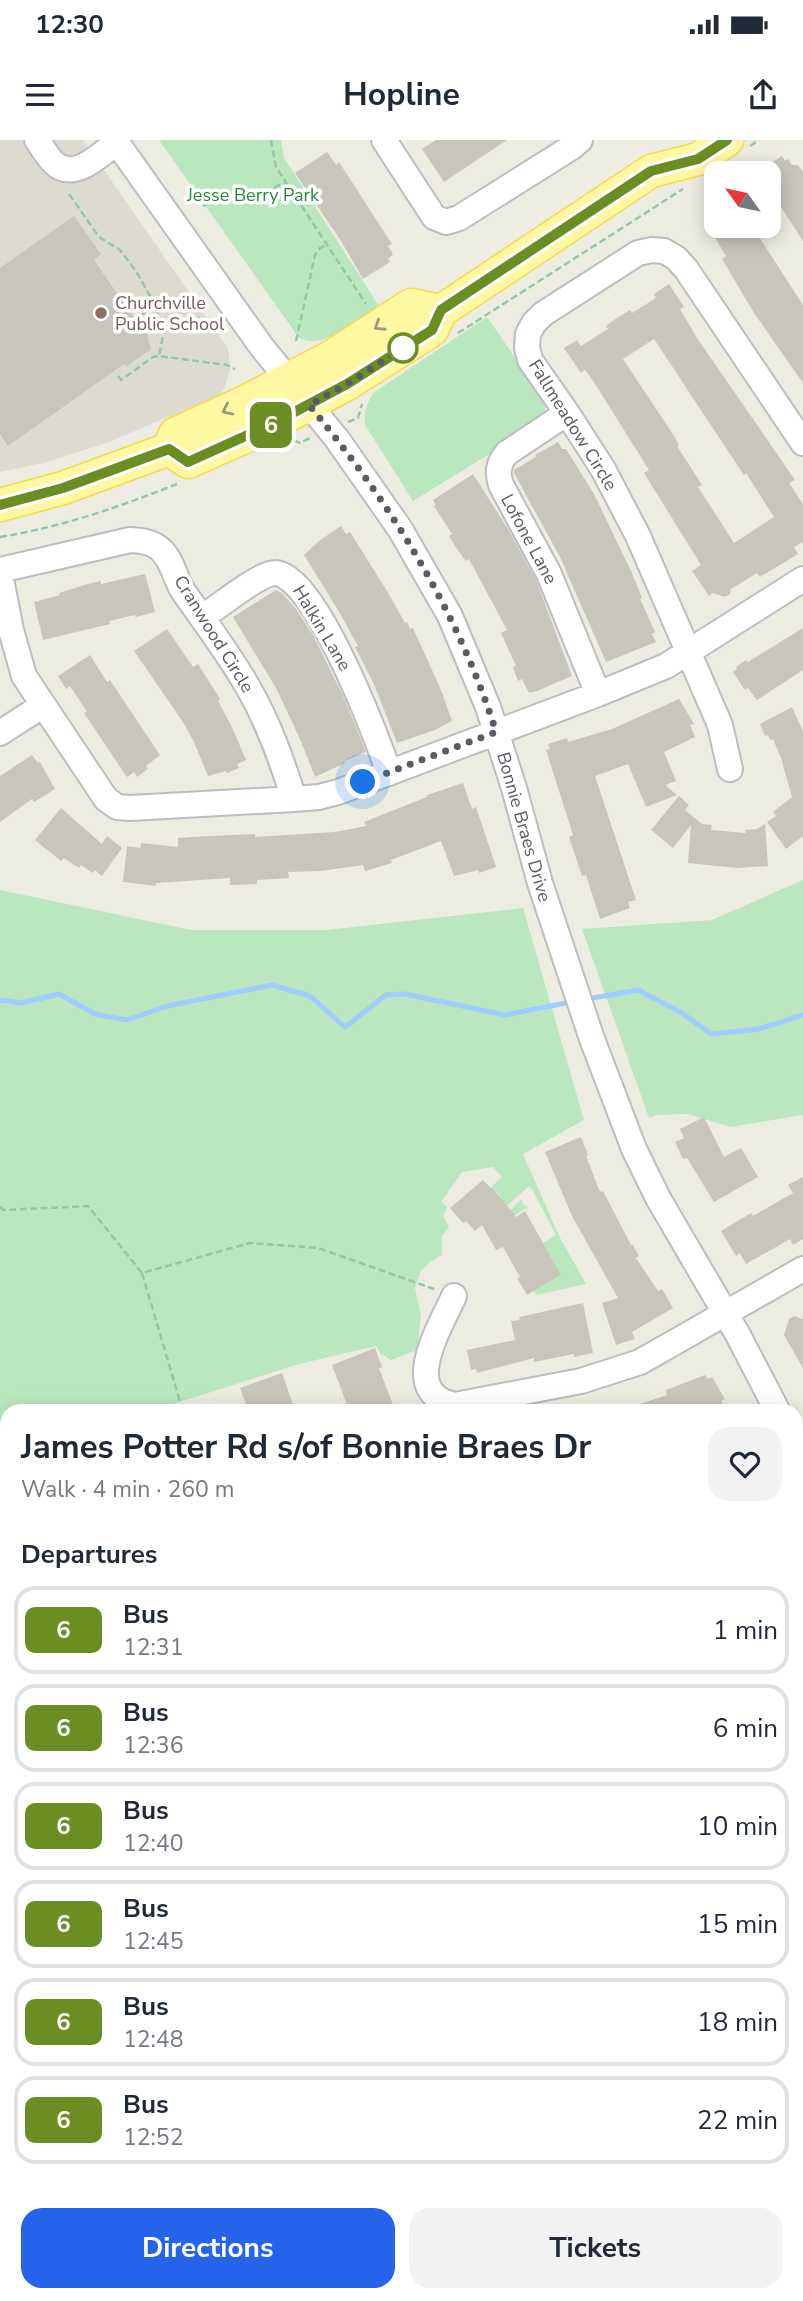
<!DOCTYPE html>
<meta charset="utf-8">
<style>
body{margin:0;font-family:"Nunito Sans",sans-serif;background:#f2f2f3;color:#1f2937;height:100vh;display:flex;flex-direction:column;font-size:26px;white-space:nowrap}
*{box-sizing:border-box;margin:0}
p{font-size:23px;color:#747a83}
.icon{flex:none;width:38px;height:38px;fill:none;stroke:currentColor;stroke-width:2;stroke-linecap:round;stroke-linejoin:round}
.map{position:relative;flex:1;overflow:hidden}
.sheet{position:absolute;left:0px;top:1264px;width:803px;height:898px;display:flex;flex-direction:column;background:#fff;border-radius:21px 21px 0 0;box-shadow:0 4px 18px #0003}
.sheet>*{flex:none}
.badge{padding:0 14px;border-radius:10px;font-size:24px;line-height:46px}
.needle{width:46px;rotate:303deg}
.fabs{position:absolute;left:704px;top:21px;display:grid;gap:14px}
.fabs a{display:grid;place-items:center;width:77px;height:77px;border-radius:14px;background:#fff;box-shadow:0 4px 18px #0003;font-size:35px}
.you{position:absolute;width:35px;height:35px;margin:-18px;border:5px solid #fff;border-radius:50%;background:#1a73e8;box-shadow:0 0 0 10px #1a73e833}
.map>.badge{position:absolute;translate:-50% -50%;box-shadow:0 0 0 4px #fff}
h2{padding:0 21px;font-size:26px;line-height:63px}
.round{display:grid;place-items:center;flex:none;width:74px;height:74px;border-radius:21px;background:#f2f2f3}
.head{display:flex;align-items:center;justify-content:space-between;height:119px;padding:0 21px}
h1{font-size:33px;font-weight:700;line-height:52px}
.button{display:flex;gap:14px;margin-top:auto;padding:14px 21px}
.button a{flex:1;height:80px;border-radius:21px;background:#2563eb;color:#fff;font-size:28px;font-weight:700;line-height:80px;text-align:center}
.button a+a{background:#f2f2f3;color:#1f2937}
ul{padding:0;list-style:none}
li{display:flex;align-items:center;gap:21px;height:88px;margin:0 14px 10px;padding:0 7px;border:4px solid #e0e1e3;border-radius:21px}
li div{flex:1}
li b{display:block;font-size:26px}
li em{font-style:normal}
li .badge{min-width:77px;font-weight:700;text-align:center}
.status{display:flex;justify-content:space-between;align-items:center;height:49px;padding:0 35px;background:#fff;direction:ltr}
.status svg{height:19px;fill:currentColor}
header{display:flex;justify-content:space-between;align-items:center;height:91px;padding:0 21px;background:#fff;font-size:32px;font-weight:700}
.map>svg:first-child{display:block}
</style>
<div class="status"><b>12:30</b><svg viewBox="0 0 49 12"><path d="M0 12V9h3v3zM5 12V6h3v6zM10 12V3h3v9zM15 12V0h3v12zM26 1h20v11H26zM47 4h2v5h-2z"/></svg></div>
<header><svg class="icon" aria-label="menu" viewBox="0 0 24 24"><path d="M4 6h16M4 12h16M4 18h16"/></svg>Hopline<svg class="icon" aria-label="share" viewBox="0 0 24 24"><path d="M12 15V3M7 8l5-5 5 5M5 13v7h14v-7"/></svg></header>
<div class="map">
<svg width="803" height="2161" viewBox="0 0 803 2161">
<rect width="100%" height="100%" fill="#edece0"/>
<path fill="#dddbcf" d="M0,0H83L228,208L230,229L225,247L221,253L216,257L106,303L44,323L0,332Z"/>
<path fill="#bae7be" d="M159,0H281L284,18L379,166C358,179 324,211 299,198Z
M487,177L544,259L546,265L543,277L501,307L413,361L365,285C364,272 367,264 373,253Z
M803,740V975L731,987L688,974L656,975L649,978L582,789L712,780Z
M0,750L191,790H327L523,768L584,980L523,1014L559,1096L586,1144L536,1155L534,1151L561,1135L543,1103L556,1095L532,1049L529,1046L507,1066L510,1070L522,1059L523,1064L528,1067L499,1086L501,1057L492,1046L502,1037L493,1027L462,1032L441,1062L447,1067L443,1076L449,1087L442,1096V1115L430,1122L421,1131L415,1148L421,1175L417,1210L391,1220L383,1215H381L376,1206L299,1224L154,1270H7V1308L0,1310Z
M803,1958V2161H681L680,2154H796V1960Z"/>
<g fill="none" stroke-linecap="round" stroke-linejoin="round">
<path stroke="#9ecdff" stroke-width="5" d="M587,859L638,850L682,873L711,894L759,889L803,875
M0,860L21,863L59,854L95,874L127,880L167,866L272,845L310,856L345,887L386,855L405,854L505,875L571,862"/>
</g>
<path fill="#c8c5bd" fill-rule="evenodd" d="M436,0H507L444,42L422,9Z
M327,12L336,25L339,22L392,104L388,106L393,114L388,119L390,122L363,139L341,101L295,33Z
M782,16L785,21L788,19L792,25H798L803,32V101L768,47L766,26Z
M74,76L101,114L94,120L139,185L143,182L151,209L126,227L124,224L8,306L0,294V128Z
M708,86H752L803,165V243L754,173L722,119L726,116Z
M669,144L684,167L680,169L697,198L795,340L789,343L803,364V402L794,407L798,414L760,437L757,433L731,449L730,454L725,457L713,453L709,456L692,431L701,425L644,333L649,330L592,239L585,230L581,233L564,208L577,200L581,206L608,189L606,186L614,180L630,170L632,173L656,158L654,154ZM654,199L728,311L744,335L746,333L774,377L734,403L698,347L702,345L677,306L679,305L674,296L623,219Z
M558,302L562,309H566L594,354L631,431L642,458L640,459L655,492L652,494L656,502L606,522L560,417L514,333V330L536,317L535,315Z
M473,334L508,389L536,440L572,536L537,551L529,553L522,539L518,541L513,527L516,526L501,493L507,490L469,419L466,421L457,409L449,396L452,394L434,366L436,365L433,360Z
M341,386L346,394L350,392L387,451L405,483L407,482L410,489L413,488L441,550L452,581L435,590L397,603L374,544L355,507L358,506L338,470L304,415L319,401Z
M145,434L155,472L136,477L135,475L109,481L110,484L43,500L34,462L60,455L59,453L88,444L101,441V444Z
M276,450L282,453L296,469L313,495L345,560L366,612L344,621L345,623L315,637L300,599L276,548L233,477Z
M803,488V530L757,560L748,548L745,550L733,532L737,529L736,527L746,520L748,522Z
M167,489L193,527L198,524L220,559L218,561L232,587L246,620L237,624L239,628L227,633L226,631L208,636L194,602L183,582L134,511Z
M90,515L107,542L110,540L160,615L146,626L148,629L137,637L134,632L127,637L84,573L87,572L70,546L66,549L58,536Z
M679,559L694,584L690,585L695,597L664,612L676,641L665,645L677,655L646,667L628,624L595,636L636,760L628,762L630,768L600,779L586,735L582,736L569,697L573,695L546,610L550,609L548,604L567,598L568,602L612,589Z
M792,567L803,591V696L786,709L767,682L776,676L773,672L792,657L781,618L773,599L770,600L768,595L765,596L760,584Z
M32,615L38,623L40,622L55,649L34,662L32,659L0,682V636Z
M463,643L472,669L476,667L496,727L479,733L478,730L454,736L441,701L391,720L392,723L365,731L363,725L321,731L288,732L289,738L257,740V744L230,745V738L156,743V746L123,742L127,706L140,708L141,703L178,707V698L191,697L255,694V697L335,692L366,686L364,682L427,657V655Z
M679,656L689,665L685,670L702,684L712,685L711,690L746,693L745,690L757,689L765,684L768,726L737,728L688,723L691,685L673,708L651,690Z
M61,668L102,704L107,696L122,708L102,736L95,730L93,733L81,725L79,728L64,718L61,721L35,700Z
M704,977L724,1017L741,1008L758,1037L714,1062L687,1018L683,1019L675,1002L684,998L680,989Z
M581,997L588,1015L586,1016L600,1052L603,1051L631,1105L632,1104L639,1116L636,1118L658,1151L662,1149L673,1168L632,1192L635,1199L616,1205L602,1163L618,1158L572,1076L545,1012Z
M803,1037V1099L793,1105L790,1099L746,1124L740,1113L736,1116L721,1091L751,1073L753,1076L793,1053L788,1045Z
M483,1040L491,1048L492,1047L516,1077L525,1071L561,1135L527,1155L517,1138L520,1137L503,1107L496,1110L482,1085L475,1091L466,1081L463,1083L450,1068Z
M583,1163L593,1213L574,1217V1214L534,1222V1218L477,1233L476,1229L471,1230L467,1210L515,1200L511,1181L520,1180L519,1177Z
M794,1176L803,1179V1228L784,1195L789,1179Z
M375,1208L382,1227L379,1228L395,1270H349L332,1225Z
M282,1233L295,1270H248L240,1248Z
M705,1235L708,1239L712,1237L725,1259L721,1261L726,1270H628V1268L667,1255L666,1250Z"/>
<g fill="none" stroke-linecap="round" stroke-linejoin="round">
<defs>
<path id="minor" d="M37,0C42,7 47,16 54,23C74,42 101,14 117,2
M115,0L261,206L337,299L400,389L450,476L488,567L514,648L540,743L592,899L634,1009L658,1058L738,1195L777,1270
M384,0L434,77L446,82L459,78L572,7L580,0
M567,273L507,313C498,324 497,332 501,345L549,434L598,554
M0,430L130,400C141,401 151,401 160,409C173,420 174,437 183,451C206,484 230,515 249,549C269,584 282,621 294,659
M0,434L11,490L24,536L106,659L117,667L130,668L294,659L319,657L338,652L598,554L666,526L803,439
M203,477C218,467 260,433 275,433C315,434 377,597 389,633
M0,593L42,566
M730,629L720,585L638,396L603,329L567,273L530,220L527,207L528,194L534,183L543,174L638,113L652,110L664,111L676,118L686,129L803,303
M454,1156C440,1188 398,1253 455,1265L581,1241L640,1222L803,1129
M796,1316L803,1334
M796,1377L803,1375
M0,1560L7,1558
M796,1619L803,1618
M0,1788L7,1787
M796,1848L803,1846
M0,1994L7,1992
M79,2154L81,2161"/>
<path id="major" d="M169,309L188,322L265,288L347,244L432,190L441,171L651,31L698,19L727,0
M0,365L63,348L169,309L175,294L247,261L331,217L411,165L441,171"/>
</defs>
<use href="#minor" stroke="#bbbdc3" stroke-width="28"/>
<use href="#major" stroke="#fbd84c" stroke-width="35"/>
<path stroke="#93c8a7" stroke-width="2.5" stroke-dasharray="7 3.5" stroke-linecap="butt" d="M271,0L276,27L366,164
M750,6L759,0
M69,54L99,97L120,110L136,131L155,165
M203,66L210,62L269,50L286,42
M140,176L155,165L164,190L159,216L227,225L235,229
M458,193L683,49
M296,201L315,115L320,108L327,105
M118,236L121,240L153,217L159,216
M348,282L358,278L362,264
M294,300L300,303L310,298
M0,397C62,387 119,367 177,344
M0,1067L3,1070L88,1066L142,1133L250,1103L318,1108L434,1149
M142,1133L181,1265
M796,2046L803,2038
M700,2161V2154"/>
<use href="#minor" stroke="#fff" stroke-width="24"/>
<use href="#major" stroke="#fff8a3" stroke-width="32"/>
</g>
<defs><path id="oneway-chevron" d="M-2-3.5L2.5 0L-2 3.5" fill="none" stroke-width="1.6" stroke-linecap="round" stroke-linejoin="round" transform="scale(1.75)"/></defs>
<g stroke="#9b9a7d">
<use href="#oneway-chevron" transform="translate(379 186) rotate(147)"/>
<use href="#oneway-chevron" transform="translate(227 270) rotate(155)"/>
</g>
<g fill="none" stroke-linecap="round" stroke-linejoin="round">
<defs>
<path id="line" d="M0,365L63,348L169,309L188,322L272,284L347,244L432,190L441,170L651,31L698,19L727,0"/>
</defs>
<use href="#line" stroke="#fff" stroke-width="16"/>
<use href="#line" stroke="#6b8e23" stroke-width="10"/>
<path stroke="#595c63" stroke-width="7" stroke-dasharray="0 12.6" d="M363,642L496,592C458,471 390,362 309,265L347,244L411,203L403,208"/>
</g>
<circle fill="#8d6e63" stroke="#fff" stroke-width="2.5" cx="101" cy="173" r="7"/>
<circle fill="#fff" stroke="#6b8e23" stroke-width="3.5" cx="403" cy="208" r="14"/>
<g text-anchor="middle" stroke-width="7" stroke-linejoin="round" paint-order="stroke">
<g font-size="18" fill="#2e853a" stroke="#fff">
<text x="253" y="61">Jesse Berry Park</text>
</g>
<g font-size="18" fill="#785e54" stroke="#fff" text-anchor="start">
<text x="115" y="169">Churchville<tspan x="115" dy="21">Public School</tspan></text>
</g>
<g font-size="18" fill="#595c63" stroke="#fff">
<text transform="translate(573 285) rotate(58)" y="6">Fallmeadow Circle</text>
<text transform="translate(529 399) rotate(62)" y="6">Lofone Lane</text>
<text transform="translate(322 488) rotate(59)" y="6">Halkin Lane</text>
<text transform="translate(214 494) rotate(58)" y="6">Cranwood Circle</text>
<text transform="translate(524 687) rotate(74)" y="6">Bonnie Braes Drive</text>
</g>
</g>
</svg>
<div class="fabs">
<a><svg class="needle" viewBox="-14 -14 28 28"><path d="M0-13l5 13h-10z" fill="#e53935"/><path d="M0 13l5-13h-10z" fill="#747a83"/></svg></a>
</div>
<div class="you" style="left:363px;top:642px"></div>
<b class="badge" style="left:271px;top:285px;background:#6b8e23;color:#fff">6</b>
<section class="sheet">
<div class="head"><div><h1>James Potter Rd s/of Bonnie Braes Dr</h1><p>Walk · 4 min · 260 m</p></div><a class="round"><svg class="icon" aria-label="heart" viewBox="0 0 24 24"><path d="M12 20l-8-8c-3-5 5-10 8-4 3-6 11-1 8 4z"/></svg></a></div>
<h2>Departures</h2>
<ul>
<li><span class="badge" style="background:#6b8e23;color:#fff">6</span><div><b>Bus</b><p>12:31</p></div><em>1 min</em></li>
<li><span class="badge" style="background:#6b8e23;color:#fff">6</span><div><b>Bus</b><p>12:36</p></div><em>6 min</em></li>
<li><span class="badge" style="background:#6b8e23;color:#fff">6</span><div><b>Bus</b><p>12:40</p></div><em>10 min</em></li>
<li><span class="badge" style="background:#6b8e23;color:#fff">6</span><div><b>Bus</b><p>12:45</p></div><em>15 min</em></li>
<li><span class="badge" style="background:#6b8e23;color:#fff">6</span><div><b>Bus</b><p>12:48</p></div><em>18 min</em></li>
<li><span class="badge" style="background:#6b8e23;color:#fff">6</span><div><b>Bus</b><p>12:52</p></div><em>22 min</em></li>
</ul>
<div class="button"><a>Directions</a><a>Tickets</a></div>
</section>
</div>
